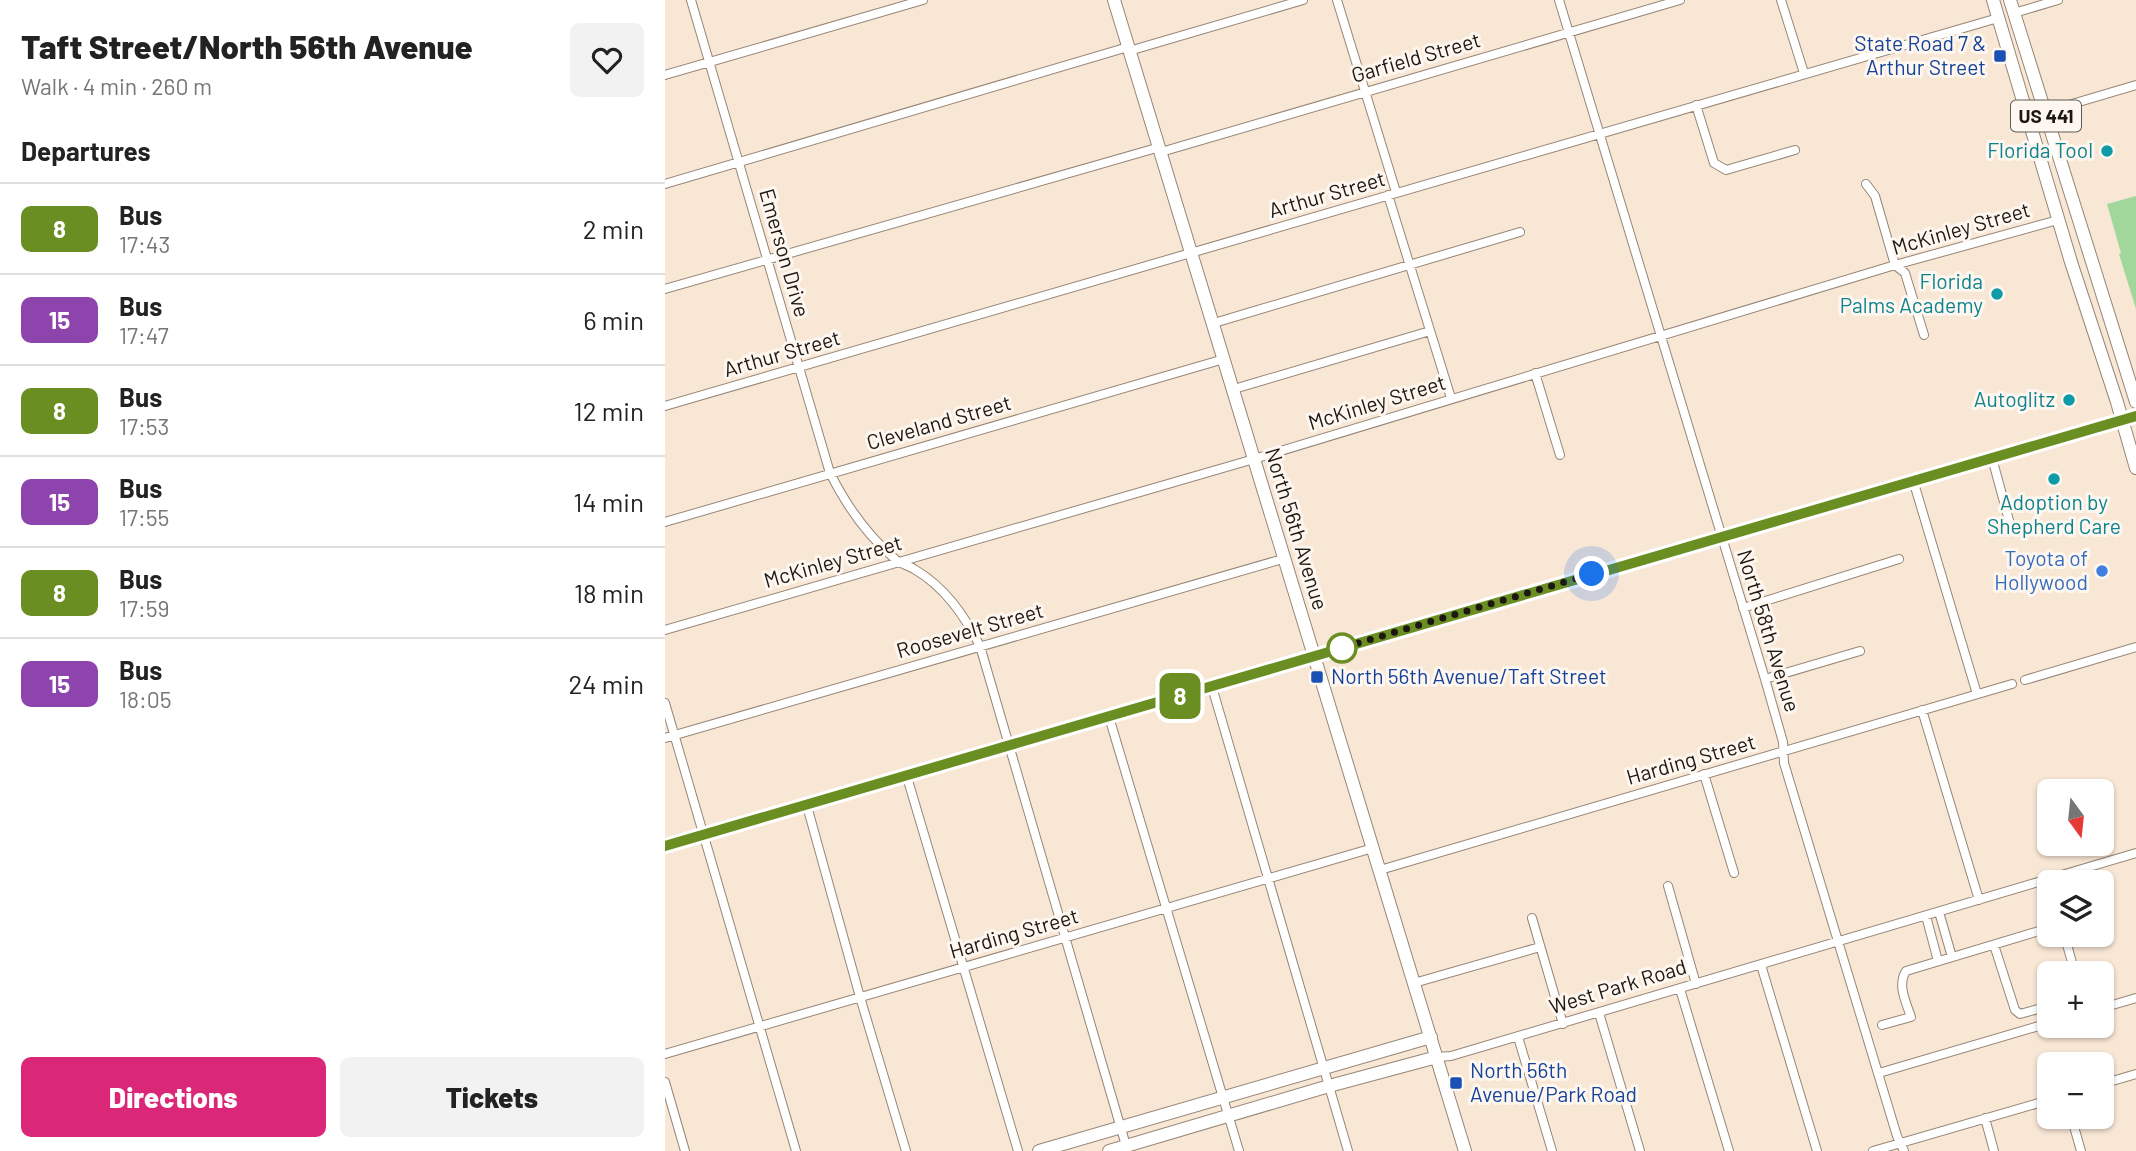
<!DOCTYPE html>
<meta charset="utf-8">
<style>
body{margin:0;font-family:Barlow,sans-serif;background:#f2f2f2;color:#222;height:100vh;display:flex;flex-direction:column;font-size:26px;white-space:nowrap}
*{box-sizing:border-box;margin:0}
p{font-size:23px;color:#767676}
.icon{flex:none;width:38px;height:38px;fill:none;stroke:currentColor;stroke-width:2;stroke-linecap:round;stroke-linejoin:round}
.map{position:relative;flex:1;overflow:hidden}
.side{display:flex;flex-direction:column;background:#fff;width:665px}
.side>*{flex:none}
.badge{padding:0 14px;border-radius:10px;font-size:24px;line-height:46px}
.needle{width:46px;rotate:165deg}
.tools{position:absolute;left:1372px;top:779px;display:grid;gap:14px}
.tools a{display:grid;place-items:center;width:77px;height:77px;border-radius:10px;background:#fff;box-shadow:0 2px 5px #0004;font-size:35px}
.you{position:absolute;width:35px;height:35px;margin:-18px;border:5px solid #fff;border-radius:50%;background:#1a73e8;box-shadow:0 0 0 10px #1a73e833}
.map>.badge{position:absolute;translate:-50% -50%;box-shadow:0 0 0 4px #fff}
h2{padding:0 21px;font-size:26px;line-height:63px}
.round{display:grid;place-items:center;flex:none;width:74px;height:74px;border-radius:10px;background:#f2f2f2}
.head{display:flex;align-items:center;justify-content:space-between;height:119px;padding:0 21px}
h1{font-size:33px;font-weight:800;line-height:52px}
.button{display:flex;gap:14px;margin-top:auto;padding:14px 21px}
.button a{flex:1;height:80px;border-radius:10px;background:#db2777;color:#fff;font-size:28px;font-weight:800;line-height:80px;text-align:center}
.button a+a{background:#f2f2f2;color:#222}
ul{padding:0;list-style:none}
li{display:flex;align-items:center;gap:21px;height:91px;padding:0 21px;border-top:2px solid #e0e0e0}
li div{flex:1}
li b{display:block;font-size:26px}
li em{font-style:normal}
li .badge{min-width:77px;font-weight:700;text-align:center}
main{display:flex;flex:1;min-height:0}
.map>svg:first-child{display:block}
</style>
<main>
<section class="side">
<div class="head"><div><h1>Taft Street/North 56th Avenue</h1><p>Walk · 4 min · 260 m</p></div><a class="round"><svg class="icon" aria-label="heart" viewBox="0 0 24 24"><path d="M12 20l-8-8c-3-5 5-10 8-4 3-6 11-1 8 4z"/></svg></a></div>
<h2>Departures</h2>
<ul>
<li><span class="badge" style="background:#6b8e23;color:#fff">8</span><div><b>Bus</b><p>17:43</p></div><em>2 min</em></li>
<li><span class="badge" style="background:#8e44ad;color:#fff">15</span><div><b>Bus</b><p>17:47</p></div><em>6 min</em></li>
<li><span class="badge" style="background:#6b8e23;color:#fff">8</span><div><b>Bus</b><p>17:53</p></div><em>12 min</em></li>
<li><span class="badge" style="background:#8e44ad;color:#fff">15</span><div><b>Bus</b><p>17:55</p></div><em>14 min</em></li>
<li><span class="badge" style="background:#6b8e23;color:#fff">8</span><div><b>Bus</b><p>17:59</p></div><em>18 min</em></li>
<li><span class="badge" style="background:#8e44ad;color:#fff">15</span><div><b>Bus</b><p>18:05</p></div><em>24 min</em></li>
</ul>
<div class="button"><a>Directions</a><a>Tickets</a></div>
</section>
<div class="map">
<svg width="1471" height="1151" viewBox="0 0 1471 1151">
<rect width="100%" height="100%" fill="#f9e7d6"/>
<path fill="#a1d79b" d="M1471,196V309L1454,254L1456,253L1442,204Z"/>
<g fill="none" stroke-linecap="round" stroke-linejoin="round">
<defs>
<path id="street" d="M26,0L165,473C181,505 203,536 230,559C235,564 243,565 249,569C280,587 299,615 315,646L462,1149
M672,0L731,192
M894,0L1100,679L1118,742L1119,763L1232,1136L1239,1151
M1116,0L1139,73
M1349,13L1393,0
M464,51L638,0
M0,75L258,0
M1031,105L1049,163L1061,170L1130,150
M1380,112L1471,85
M496,152L1015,0
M0,184L463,47
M1201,184L1210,196L1230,265L1240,273L1259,335
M723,195L786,398
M0,289L495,147
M549,323L855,232
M870,373L895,455
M569,389L765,331
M0,406L1333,18
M1327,458L1345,524
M1248,480L1312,694
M0,522L559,359
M1078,608L1234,559
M0,630L589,459L1230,265L1393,220
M1100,679L1195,651
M1360,680L1471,647
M547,687L683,1151
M0,703L131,1151
M1257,710L1314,900
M444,717L574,1151
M0,738L621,558
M1039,774L1069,873
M242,777L353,1151
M142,806L195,997L241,1151
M715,870L1347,684
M1003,886L1031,984
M1274,912L1287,957
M1261,916L1273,961
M867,918L898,1024
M1399,934L1410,973
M1329,945L1350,1010L1355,1014L1384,1006
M1096,965L1152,1151
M749,983L875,947
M1015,989L1064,1151
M1437,1008L1471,998
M934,1013L975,1151
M1217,1025L1246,1017C1241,1002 1232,985 1241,971L1384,928
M853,1037L887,1151
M0,1054L708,848
M772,1057L786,1056L1471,853
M1214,1073L1384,1023
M0,1082L20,1151
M1437,1084L1471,1074
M1406,1116L1416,1151
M1320,1118L1329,1151
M1208,1151L1384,1100"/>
<path id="secondary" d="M449,0L800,1151
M0,846L1471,416
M374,1151L766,1037
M444,1151L664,1086L772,1057"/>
<path id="primary" d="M1328,0L1406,262L1452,402L1471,468
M1345,0L1471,402"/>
</defs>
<use href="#street" stroke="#968676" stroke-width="10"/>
<use href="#secondary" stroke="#968676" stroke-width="14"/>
<use href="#primary" stroke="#968676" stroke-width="14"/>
<use href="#street" stroke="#fff" stroke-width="8"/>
<use href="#secondary" stroke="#fff" stroke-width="12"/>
<use href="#primary" stroke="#fff" stroke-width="12"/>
</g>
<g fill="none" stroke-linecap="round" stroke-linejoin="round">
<defs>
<path id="line" d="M0,846L1471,416"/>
</defs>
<use href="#line" stroke="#fff" stroke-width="16"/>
<use href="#line" stroke="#6b8e23" stroke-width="10"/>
<path stroke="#1d1711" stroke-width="7" stroke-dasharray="0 12.6" d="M677,648L673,649L927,574"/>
</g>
<g fill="#1a4fb4" stroke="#fef7f0" stroke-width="2.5">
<rect x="1328" y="49" width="14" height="14" rx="3.5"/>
<rect x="645" y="670" width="14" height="14" rx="3.5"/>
<rect x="784" y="1076" width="14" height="14" rx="3.5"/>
</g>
<g fill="#0f9aa8" stroke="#fef7f0" stroke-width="2.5">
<circle cx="1442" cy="151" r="7"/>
<circle cx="1332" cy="294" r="7"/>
<circle cx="1404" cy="400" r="7"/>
<circle cx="1389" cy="479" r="7"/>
</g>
<circle fill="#3f7fe0" stroke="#fef7f0" stroke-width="2.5" cx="1437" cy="571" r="7"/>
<circle fill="#fff" stroke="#6b8e23" stroke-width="3.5" cx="677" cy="648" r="14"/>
<g text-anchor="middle" stroke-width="6" stroke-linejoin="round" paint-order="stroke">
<rect fill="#fef7f0" stroke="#605a54" stroke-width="2" x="1346" y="100.5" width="70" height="31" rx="5"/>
<g font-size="19" font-weight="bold" fill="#1d1711">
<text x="1381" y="123">US 441</text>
</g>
<g font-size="21" fill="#164399" stroke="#fef7f0" text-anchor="start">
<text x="1321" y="51" text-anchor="end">State Road 7 &amp;<tspan x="1321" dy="24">Arthur Street</tspan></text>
<text x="666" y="684">North 56th Avenue/Taft Street</text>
<text x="805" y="1078">North 56th<tspan x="805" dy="24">Avenue/Park Road</tspan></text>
</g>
<g font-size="21" fill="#1d1711" stroke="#fef7f0">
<text transform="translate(751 58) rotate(-16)" y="7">Garfield Street</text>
<text transform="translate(662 195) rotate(-16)" y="7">Arthur Street</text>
<text transform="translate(1296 229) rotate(-16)" y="7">McKinley Street</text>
<text transform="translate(119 253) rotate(74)" y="7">Emerson Drive</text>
<text transform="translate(117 354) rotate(-16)" y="7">Arthur Street</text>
<text transform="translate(712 403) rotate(-17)" y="7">McKinley Street</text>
<text transform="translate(274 423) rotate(-16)" y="7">Cleveland Street</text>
<text transform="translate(631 529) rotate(73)" y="7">North 56th Avenue</text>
<text transform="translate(168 562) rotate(-16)" y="7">McKinley Street</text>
<text transform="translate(305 631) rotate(-16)" y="7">Roosevelt Street</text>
<text transform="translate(1103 631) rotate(73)" y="7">North 58th Avenue</text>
<text transform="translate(1026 760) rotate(-16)" y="7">Harding Street</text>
<text transform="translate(349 934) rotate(-16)" y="7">Harding Street</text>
<text transform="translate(953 987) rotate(-17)" y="7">West Park Road</text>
</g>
<g font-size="21" fill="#0d838f" stroke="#fef7f0" text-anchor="end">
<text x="1428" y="158">Florida Tool</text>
<text x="1318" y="289">Florida<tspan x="1318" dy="24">Palms Academy</tspan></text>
<text x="1390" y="407">Autoglitz</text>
<text x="1389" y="510" text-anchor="middle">Adoption by<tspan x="1389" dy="24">Shepherd Care</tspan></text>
</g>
<g font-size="21" fill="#366cbe" stroke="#fef7f0" text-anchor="end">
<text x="1423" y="566">Toyota of<tspan x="1423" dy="24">Hollywood</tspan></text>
</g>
</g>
</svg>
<div class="tools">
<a><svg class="needle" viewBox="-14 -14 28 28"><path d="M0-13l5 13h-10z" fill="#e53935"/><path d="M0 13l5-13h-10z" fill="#767676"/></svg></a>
<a><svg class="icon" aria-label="layers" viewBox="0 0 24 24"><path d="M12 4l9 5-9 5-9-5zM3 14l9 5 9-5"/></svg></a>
<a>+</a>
<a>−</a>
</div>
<div class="you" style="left:927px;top:574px"></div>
<b class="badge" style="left:515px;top:696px;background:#6b8e23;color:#fff">8</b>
</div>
</main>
